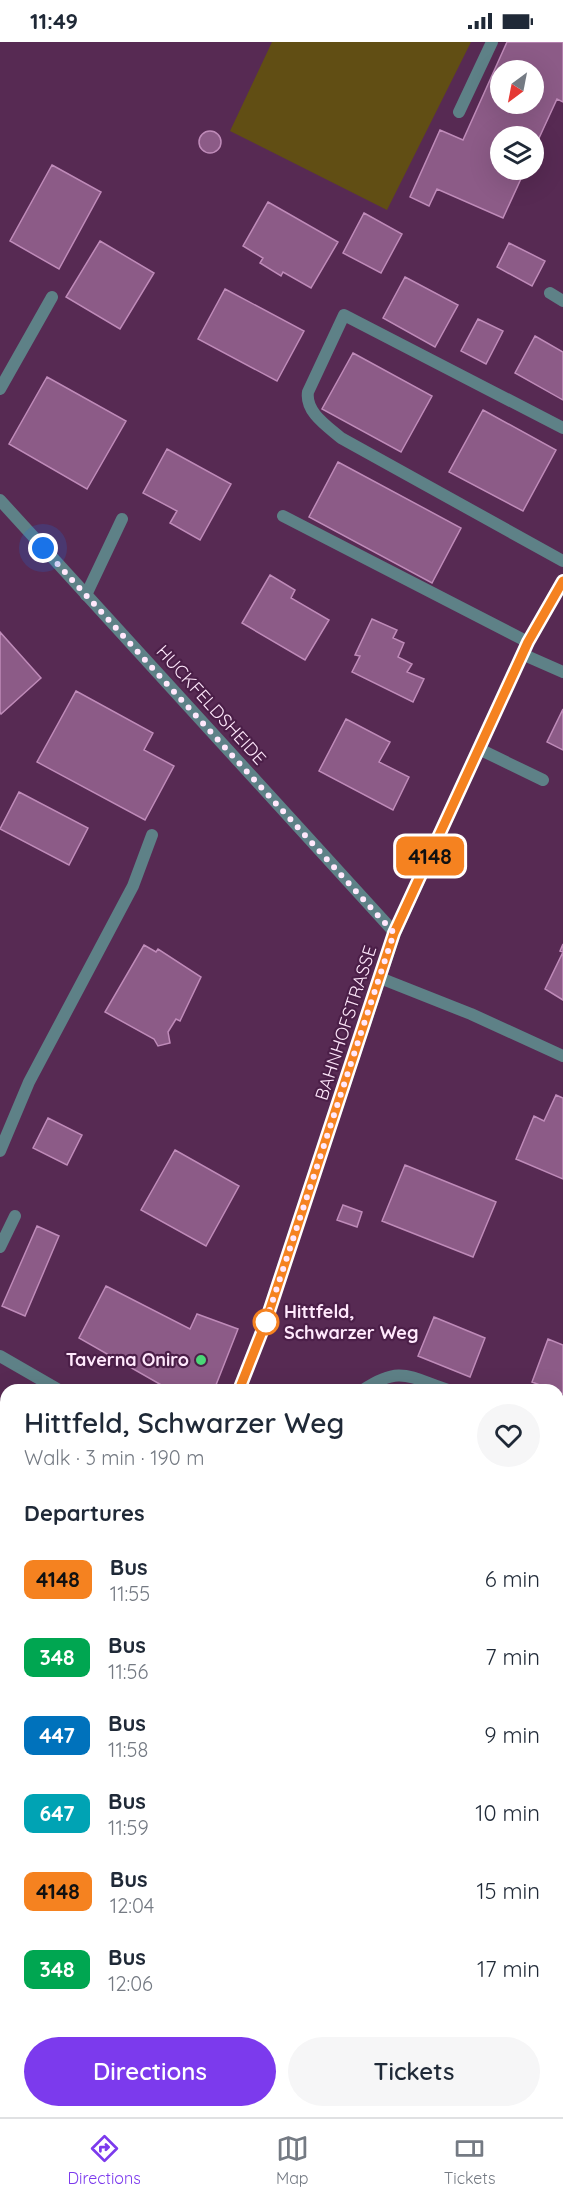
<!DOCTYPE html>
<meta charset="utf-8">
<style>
body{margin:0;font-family:Quicksand,sans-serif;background:#f6f6f7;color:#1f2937;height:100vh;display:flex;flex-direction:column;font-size:22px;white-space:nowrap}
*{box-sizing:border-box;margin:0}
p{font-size:20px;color:#747a83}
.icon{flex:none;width:33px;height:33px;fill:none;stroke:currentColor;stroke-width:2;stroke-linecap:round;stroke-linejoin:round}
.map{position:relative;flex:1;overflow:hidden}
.sheet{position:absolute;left:0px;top:1342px;width:564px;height:734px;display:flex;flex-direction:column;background:#fff;border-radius:18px 18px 0 0;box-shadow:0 6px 24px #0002}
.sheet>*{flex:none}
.badge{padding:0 12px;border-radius:9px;font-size:21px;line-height:39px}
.needle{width:39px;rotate:212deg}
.tools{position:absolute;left:490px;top:18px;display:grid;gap:12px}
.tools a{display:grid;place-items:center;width:54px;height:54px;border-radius:50%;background:#fff;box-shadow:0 6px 24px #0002;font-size:30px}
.you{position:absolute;width:30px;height:30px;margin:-15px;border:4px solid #fff;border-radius:50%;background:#1a73e8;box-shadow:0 0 0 9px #1a73e833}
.map>.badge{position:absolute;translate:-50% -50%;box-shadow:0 0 0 3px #fff}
h2{padding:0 24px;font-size:22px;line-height:54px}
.round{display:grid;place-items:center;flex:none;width:63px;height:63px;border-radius:32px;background:#f6f6f7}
.head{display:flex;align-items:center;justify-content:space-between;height:102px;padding:0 24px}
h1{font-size:28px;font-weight:600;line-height:45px}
.action{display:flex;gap:12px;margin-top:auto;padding:12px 24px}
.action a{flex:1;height:69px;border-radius:36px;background:#7c3aed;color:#fff;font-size:24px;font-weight:600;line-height:69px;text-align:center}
.action a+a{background:#f6f6f7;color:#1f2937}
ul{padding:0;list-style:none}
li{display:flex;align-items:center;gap:18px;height:78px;padding:0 24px}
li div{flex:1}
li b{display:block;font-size:22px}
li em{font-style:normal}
li .badge{min-width:66px;font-weight:700;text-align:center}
.status{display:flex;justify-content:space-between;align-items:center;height:42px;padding:0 30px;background:#fff;direction:ltr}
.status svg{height:16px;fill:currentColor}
.menu{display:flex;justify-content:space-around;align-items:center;height:84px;border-top:2px solid #e0e1e3;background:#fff;font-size:16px;color:#747a83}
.menu a{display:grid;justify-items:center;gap:3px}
.menu .current{color:#7c3aed}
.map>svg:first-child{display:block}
</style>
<div class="status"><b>11:49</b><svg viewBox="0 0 49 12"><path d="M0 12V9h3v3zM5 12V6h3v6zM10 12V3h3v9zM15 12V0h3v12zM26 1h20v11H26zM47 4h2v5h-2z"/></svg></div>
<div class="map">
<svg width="563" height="2075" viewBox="0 0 563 2075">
<rect width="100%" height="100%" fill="#572a53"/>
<path fill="#614e14" d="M272,0H471L387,168L230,89Z
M558,1431L563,1432V1545L558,1540Z
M368,2070H484L489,2075H366Z"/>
<path fill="#5c71ba" d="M17,2070H368L366,2075H15Z"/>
<path fill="#8c5b87" stroke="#bf8bb9" stroke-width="1.5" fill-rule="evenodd" d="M507,0H563V60L557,57L534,107V94H501V128H525L503,176L437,147L429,164L410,155L440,88L463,98ZM501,28H534V62H501Z
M199 100a11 11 0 1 1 22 0a11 11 0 1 1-22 0Z
M52,123L101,150L59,227L10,199Z
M268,160L338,200L311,246L283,230L281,234L260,221L263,216L243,204Z
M364,171L402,192L381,231L343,211Z
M100,199L154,231L120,287L66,255Z
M509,201L545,219L532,244L497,225Z
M405,235L458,263L435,305L383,276Z
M225,247L304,289L277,339L198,297Z
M478,277L503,289L486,322L461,309Z
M535,294L563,310V358L515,331Z
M353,311L432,354L401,410L322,367Z
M47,335L126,379L87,447L9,402Z
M483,368L556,408L523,469L449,430Z
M167,407L231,442L200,498L170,481L177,469L143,451Z
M338,420L461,486L432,541L309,475Z
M270,533L295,548L291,556L329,578L305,618L242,581Z
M372,577L397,588L393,596L404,601L398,615L412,622L407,630L424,637L413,660L352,630L360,614L355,613Z
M0,590L41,636L1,672L0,670Z
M76,649L153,691L144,708L174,724L145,778L37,720Z
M563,667V708L547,700Z
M346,677L390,700L379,720L409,735L393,768L319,729Z
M19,750L88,786L69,823L0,787Z
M563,902V958L545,947L563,910L560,909Z
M144,903L156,910L158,907L201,935L180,979L176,977L168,990L170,1001L158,1004L154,997L105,970Z
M556,1053L563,1056V1137L516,1117L534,1074L544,1079Z
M48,1076L82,1093L67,1123L33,1106Z
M175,1108L239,1144L206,1204L141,1168Z
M405,1123L496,1160L473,1215L382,1179Z
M343,1163L362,1170L357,1185L337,1178Z
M37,1184L59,1194L25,1274L2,1264Z
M106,1244L190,1287L197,1272L238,1287L214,1348H170L79,1296Z
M434,1275L485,1296L470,1335L418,1314Z
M548,1297L563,1303V1352L532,1340Z
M558,1356L563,1358L561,1417L558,1416Z
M558,1659L563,1664V1683L558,1688Z
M0,1676L6,1678V1731L0,1729Z
M0,1792L6,1795L5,1848L0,1845Z
M563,2043V2073L558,2068V2048Z"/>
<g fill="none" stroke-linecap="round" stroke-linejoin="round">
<path stroke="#5e8187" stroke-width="12" d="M459,70L492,0
M550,251L563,259
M0,347L52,255
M563,386L344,273L308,350C305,370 327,384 341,396L563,519
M283,474L528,600
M86,553L122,477
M522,612L563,630
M479,707L543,738
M380,936L471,972L563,1014
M0,1109L29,1040L133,844L152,793
M0,1205L15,1174
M363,1348C400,1323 409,1335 448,1348"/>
<path stroke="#5e8187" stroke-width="12" d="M0,458L395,891
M0,1314L59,1348
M239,1348L265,1282L395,891L528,600L563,539
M558,1811L563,1815
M0,1997L6,1981"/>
</g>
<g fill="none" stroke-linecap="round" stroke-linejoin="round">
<defs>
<path id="line" d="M239,1348L265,1282L394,891L528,600L563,539"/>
</defs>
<use href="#line" stroke="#fff" stroke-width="14"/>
<use href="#line" stroke="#f58220" stroke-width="9"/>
<path stroke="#ffe8fc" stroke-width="6" stroke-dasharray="0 10.8" d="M43,506L394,891L265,1282L266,1280"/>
</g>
<circle fill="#fff" stroke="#f58220" stroke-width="3" cx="266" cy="1280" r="12"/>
<circle fill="#4bd677" stroke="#4b1f48" stroke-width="2" cx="201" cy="1318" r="6"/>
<g text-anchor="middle" stroke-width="4.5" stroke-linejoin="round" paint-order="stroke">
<g font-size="18" fill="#ffe8fc" stroke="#4b1f48">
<text transform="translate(211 663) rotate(48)" y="6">HUCKFELDSHEIDE</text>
<text transform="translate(346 981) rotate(-72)" y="6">BAHNHOFSTRASSE</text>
</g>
<g font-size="18" font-weight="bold" fill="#ffe8fc" stroke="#4b1f48" text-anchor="start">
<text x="284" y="1276">Hittfeld,<tspan x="284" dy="21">Schwarzer Weg</tspan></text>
</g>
<g font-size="18" font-weight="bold" fill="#ffe8fc" stroke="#4b1f48" text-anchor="end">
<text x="189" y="1324">Taverna Oniro</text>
</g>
</g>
</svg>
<div class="tools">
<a><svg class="needle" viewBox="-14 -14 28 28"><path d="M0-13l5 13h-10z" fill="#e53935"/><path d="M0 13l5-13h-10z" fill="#747a83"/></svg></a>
<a><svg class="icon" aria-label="layers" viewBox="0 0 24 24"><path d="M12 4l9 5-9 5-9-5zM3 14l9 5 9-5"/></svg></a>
</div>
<div class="you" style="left:43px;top:506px"></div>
<b class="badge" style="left:430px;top:814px;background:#f58220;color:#111">4148</b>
<section class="sheet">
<div class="head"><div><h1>Hittfeld, Schwarzer Weg</h1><p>Walk · 3 min · 190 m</p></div><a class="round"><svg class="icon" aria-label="heart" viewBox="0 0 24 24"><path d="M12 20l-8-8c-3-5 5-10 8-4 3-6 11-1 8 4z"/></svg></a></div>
<h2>Departures</h2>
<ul>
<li><span class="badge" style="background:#f58220;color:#111">4148</span><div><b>Bus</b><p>11:55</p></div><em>6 min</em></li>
<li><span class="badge" style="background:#00a651;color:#fff">348</span><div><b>Bus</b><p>11:56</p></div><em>7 min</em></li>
<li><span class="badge" style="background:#0072bc;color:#fff">447</span><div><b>Bus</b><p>11:58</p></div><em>9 min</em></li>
<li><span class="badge" style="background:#00a3b4;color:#fff">647</span><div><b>Bus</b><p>11:59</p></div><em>10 min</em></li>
<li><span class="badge" style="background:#f58220;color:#111">4148</span><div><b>Bus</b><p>12:04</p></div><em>15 min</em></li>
<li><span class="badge" style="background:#00a651;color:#fff">348</span><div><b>Bus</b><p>12:06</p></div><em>17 min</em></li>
</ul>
<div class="action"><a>Directions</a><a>Tickets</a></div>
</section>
</div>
<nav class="menu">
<a class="current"><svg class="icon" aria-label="directions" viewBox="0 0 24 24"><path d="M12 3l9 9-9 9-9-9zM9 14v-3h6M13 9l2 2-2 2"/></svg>Directions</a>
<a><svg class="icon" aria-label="map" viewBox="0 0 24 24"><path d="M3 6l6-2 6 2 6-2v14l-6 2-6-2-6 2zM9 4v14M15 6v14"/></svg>Map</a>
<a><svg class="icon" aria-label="tickets" viewBox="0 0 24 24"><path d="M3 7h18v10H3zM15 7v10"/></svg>Tickets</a>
</nav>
